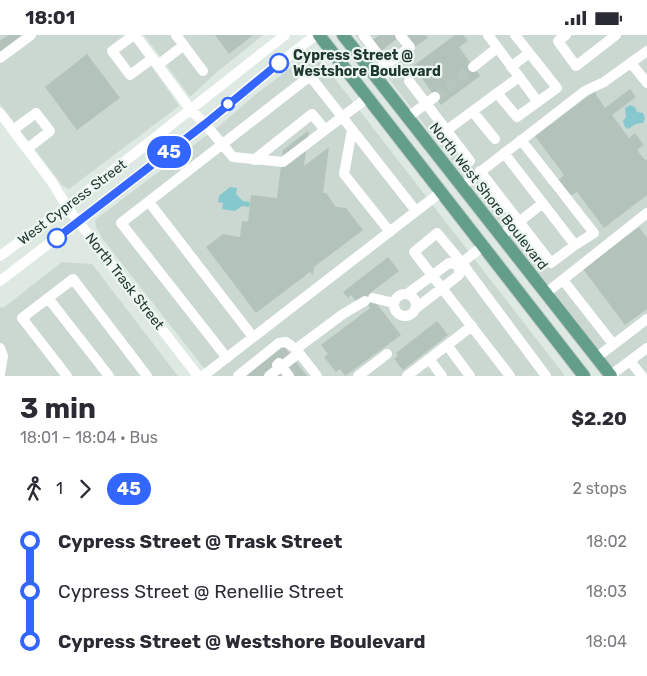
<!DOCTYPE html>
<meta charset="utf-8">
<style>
body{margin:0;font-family:Rubik,sans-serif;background:#f2f2f3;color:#2b2b33;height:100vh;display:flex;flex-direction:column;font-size:19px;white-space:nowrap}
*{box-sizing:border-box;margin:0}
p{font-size:16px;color:#7c7c81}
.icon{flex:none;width:28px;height:28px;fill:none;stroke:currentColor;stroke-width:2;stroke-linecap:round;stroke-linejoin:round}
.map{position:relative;height:341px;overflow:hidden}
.drawer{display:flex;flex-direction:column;background:#fff;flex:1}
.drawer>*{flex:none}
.badge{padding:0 10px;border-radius:16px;font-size:18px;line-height:32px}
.map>.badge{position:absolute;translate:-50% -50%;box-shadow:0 0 0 2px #fff}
.legs{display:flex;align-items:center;gap:8px;height:55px;padding:0 20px;font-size:16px}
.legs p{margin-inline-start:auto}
.summary{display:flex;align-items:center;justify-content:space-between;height:85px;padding:0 20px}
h1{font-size:28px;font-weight:700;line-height:38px}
ul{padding:0 20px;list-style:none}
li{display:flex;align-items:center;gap:18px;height:50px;font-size:19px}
li i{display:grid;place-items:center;width:8px;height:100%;margin:0 6px;background:currentColor}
li i::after{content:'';width:12px;height:12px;margin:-6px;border:4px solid;border-radius:50%;background:#fff}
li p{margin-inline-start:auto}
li:first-child i{background:linear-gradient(#0000 50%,currentColor 0)}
li:last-child i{background:linear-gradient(currentColor 50%,#0000 0)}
.status{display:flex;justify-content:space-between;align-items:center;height:35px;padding:0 25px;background:#fff;direction:ltr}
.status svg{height:14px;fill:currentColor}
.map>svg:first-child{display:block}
</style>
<div class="status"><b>18:01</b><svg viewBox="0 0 49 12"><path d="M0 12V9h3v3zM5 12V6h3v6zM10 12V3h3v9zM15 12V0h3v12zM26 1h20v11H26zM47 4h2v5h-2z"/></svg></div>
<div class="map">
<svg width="647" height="341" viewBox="0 0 647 341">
<rect width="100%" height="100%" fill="#dde9e2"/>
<path fill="#cbd8d1" d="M0,0H130L179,71L69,154L63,151L0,69Z
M144,0H263L217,37L190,62Z
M355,0H647V341H619Z
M310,18H315L565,341H210L102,203L96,192L95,185L219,91L255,60Z
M62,227L92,229L178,341H0V272L3,273Z"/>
<path fill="#85c9ce" d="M630,70L635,72L637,77L643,78L645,83L643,88L636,89L628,94L625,92L623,86L626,82L625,73Z
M230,152L237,153L236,159L243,166L250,167L249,172L242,171L235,176L222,174L223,168L218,167L219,161Z"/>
<path fill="#b3c3bb" d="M8,0H25L0,19V6Z
M215,0H253L229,19Z
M379,0H397L399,2L380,17L371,6Z
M403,0H426L428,3L413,13Z
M455,0H463L468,6L459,12L480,41L441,70L413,31Z
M87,19L120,63L77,95L45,52Z
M630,54L636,62L612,80L629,103L635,98L644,110L637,115L645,125L647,124V160L604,193L577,157L562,166L551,152L564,140L535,101L595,56L597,59L596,60L605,73Z
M309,95L304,131L329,112L323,158H326L336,172L346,173L363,195L314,232L313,240L310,237L256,278L206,212L223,199L240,202L242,186L248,187L251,160L277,163L283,115Z
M639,192L647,203V274L625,290L583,234Z
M388,222L399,236L369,259L401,300L345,341L340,334L336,337L324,322L328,319L321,310L370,273L363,263L357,268L351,260L348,263L343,257Z
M437,286L448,300L403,335L394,324L398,321L396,318Z
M283,310L307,341H242Z"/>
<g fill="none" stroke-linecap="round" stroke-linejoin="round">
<path stroke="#b7c6be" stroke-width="10" stroke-dasharray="10 5" stroke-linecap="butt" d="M435,62L473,32"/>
<defs>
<path id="major" d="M319,0L584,341
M343,0L611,341"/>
</defs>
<use href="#major" stroke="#c0c7c5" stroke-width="14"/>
<path stroke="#fff" stroke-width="10" d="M134,0L112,16L130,40L153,23
M135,0L191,75L205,89L233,122L283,127L367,63
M176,0L203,36
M365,0L364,1L386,30
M488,0L538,67
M566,0L558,6L576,31L616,0
M0,23L31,0
M631,28L647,48
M158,30L184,10
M473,32L497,13
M511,32L529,18
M374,39L410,12L400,0
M409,46L470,126
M497,58L517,82L557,53L515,0
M473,77L495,104
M0,78L52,147L67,172L198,341
M408,82L435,62
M13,95L36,78L50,96L27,114
M352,95L344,139L390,197
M447,95L519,42
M504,118L575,210
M254,125L312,79L325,95
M480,136L551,228L575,210L594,198L521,105
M462,151L585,56L604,47L647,16
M149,167L253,302
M501,201L543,168
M0,221L67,172L285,0
M563,245L613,309
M0,246L205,89L252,49L316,0
M546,258L647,178
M394 270a11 11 0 1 1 22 0a11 11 0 1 1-22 0Z
M407,259L449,228L459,230L483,211
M48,263L109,341
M373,263L394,268
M415,274L459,240V230
M447,310L470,341
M0,313L3,321L0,339
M296,314L343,279L365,266
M597,322L647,284
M227,323L121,188L310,41L416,176
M429,324L442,341
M630,326L642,341
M277,330L279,328L289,341
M611,340L647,313
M67,341L22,283L73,244L147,341
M203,341L441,157
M238,341L279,308L286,307L296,314L317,341
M269,341L299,318
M358,341L387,319
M407,341L472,291
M510,341L414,217L437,198L462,228L546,341"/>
<use href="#major" stroke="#629e89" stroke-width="12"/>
</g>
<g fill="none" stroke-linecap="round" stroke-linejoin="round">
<defs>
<path id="line-1" d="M57,203L205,89L279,28"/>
</defs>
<use href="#line-1" stroke="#fff" stroke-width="11"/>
<use href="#line-1" stroke="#36f" stroke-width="8"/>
</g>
<g fill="#fff" stroke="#36f" stroke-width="2.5">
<circle cx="279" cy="28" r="9"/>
<circle cx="228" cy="69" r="6"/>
<circle cx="57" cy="203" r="9"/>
</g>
<g text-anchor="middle" stroke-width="4.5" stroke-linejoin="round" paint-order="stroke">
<g font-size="14" font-weight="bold" fill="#1f382f" stroke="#edf6f1" text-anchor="start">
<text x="293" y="25">Cypress Street @<tspan x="293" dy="16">Westshore Boulevard</tspan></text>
</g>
<g font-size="14" fill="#1f382f" stroke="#edf6f1">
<text transform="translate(489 161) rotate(52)" y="5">North West Shore Boulevard</text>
<text transform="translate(72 167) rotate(-37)" y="5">West Cypress Street</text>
<text transform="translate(125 246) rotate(52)" y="5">North Trask Street</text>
</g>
</g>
</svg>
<b class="badge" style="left:169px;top:117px;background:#36f;color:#fff">45</b>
</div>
<section class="drawer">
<div class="summary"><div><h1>3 min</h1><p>18:01 – 18:04 · Bus</p></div><b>$2.20</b></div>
<div class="legs"><svg class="icon" aria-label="walk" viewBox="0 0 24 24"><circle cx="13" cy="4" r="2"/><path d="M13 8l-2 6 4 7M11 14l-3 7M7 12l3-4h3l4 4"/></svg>1<svg class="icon" aria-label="forward" viewBox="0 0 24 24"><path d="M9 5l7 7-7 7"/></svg><b class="badge" style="background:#36f;color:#fff">45</b><p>2 stops</p></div>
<ul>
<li><i style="color:#36f"></i><b>Cypress Street @ Trask Street</b><p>18:02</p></li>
<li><i style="color:#36f"></i><span>Cypress Street @ Renellie Street</span><p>18:03</p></li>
<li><i style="color:#36f"></i><b>Cypress Street @ Westshore Boulevard</b><p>18:04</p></li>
</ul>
</section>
